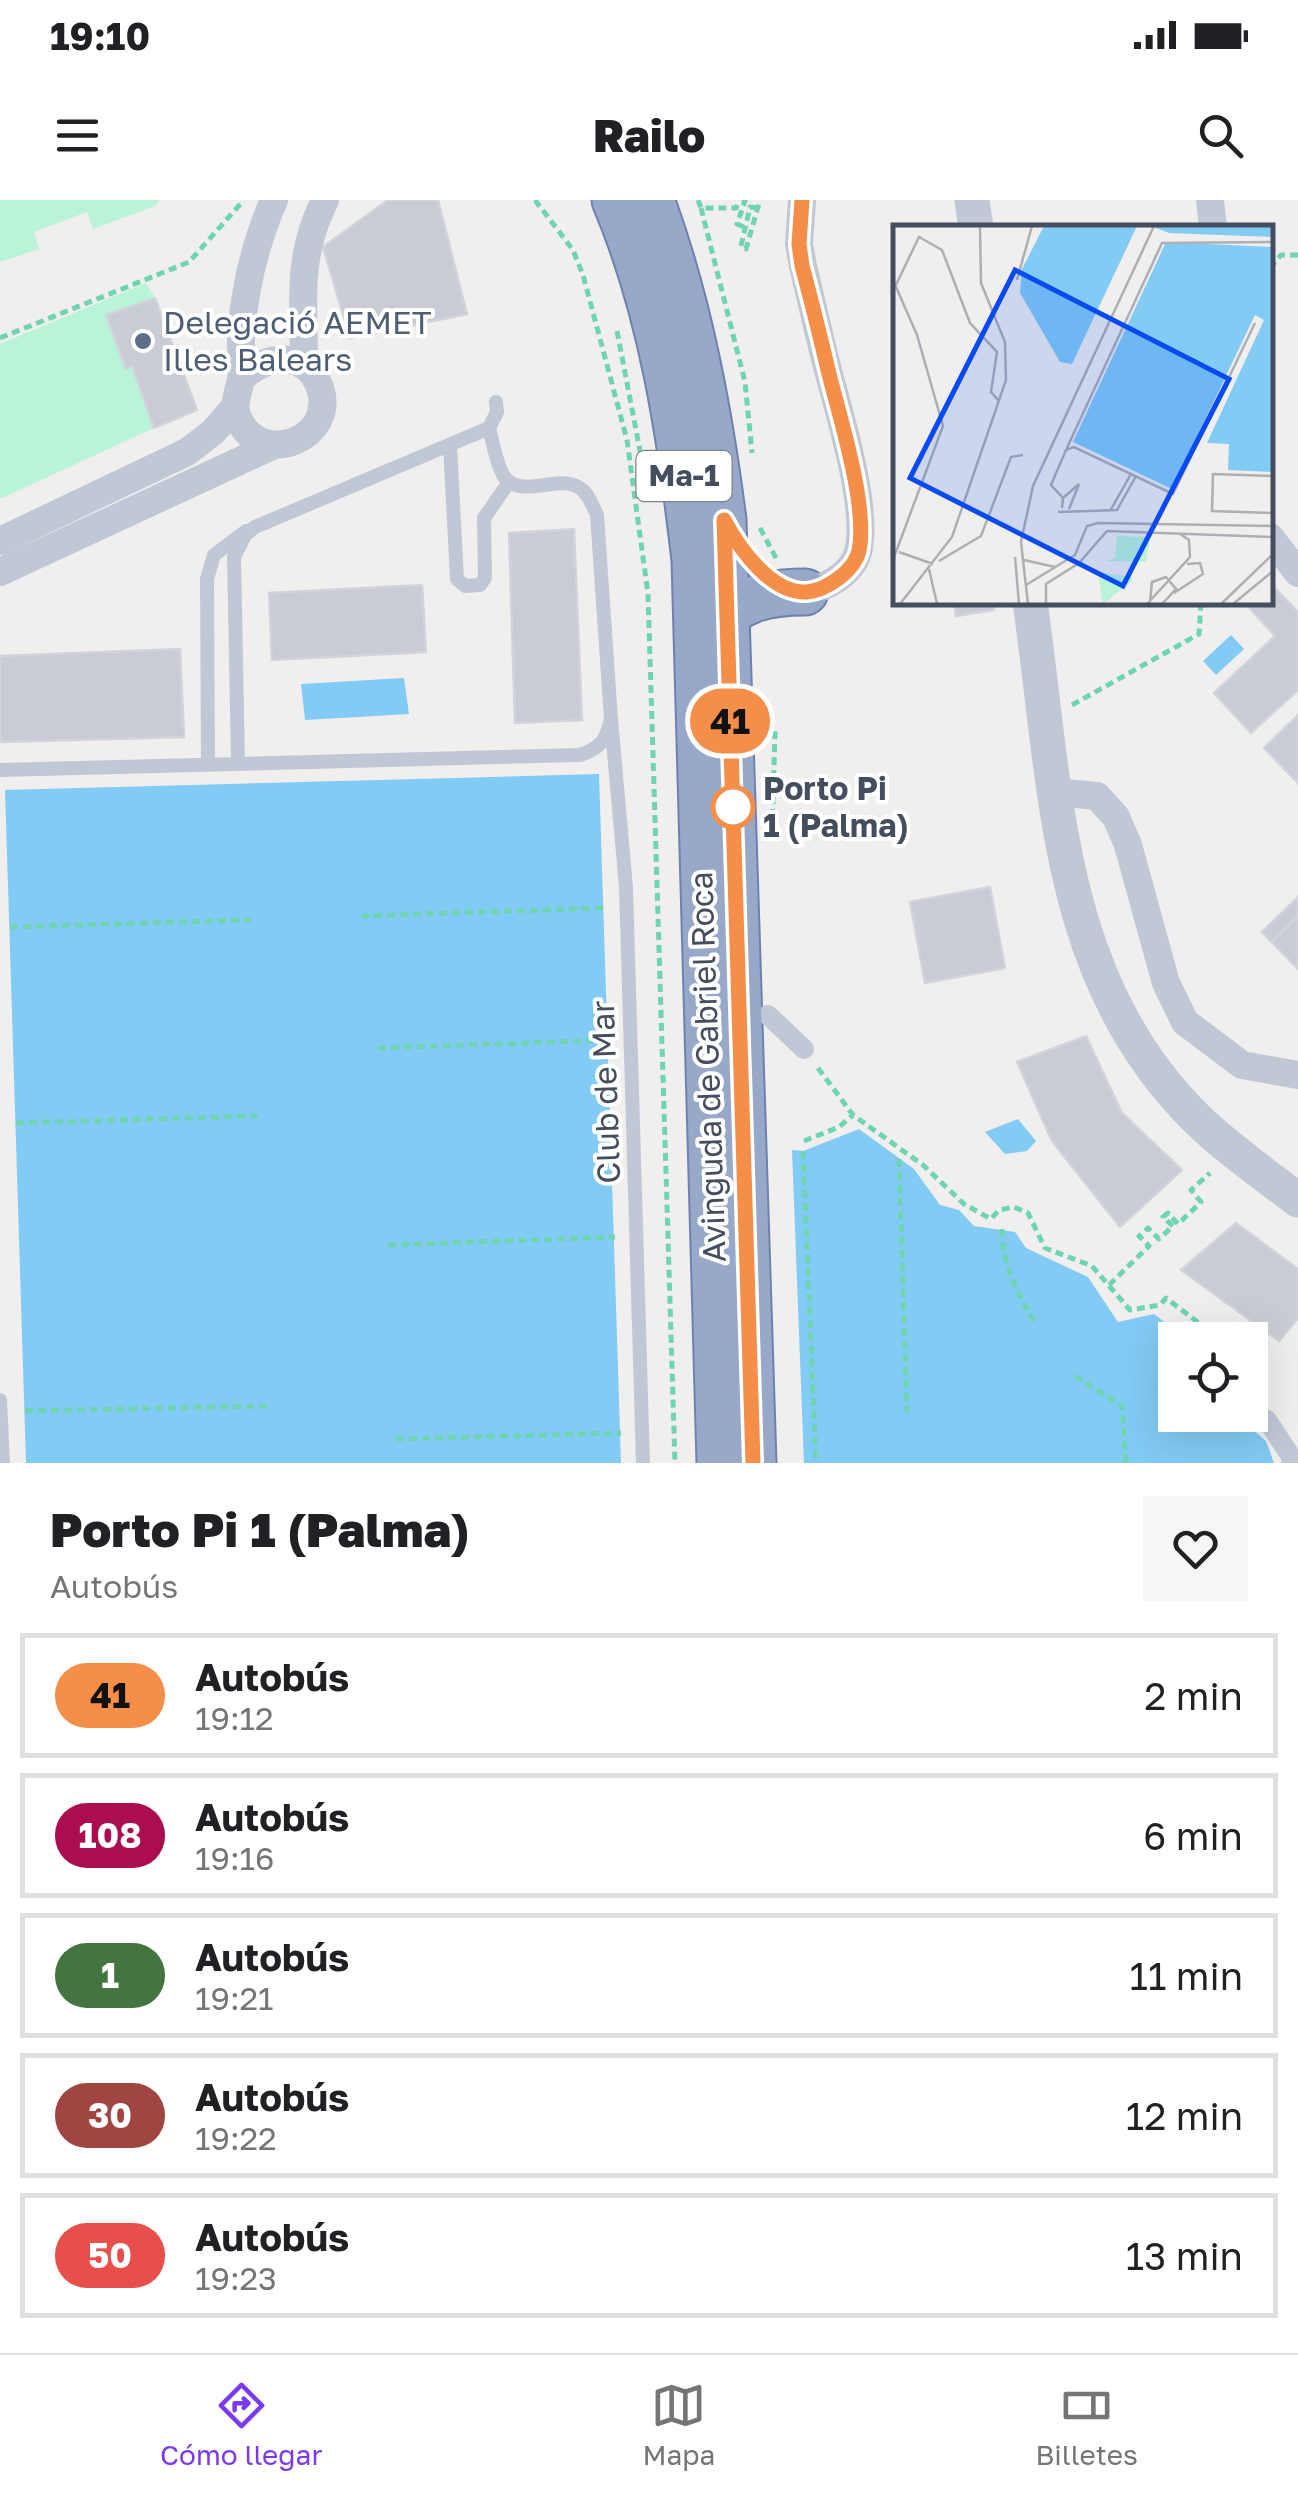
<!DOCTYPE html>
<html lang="es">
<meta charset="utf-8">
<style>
body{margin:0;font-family:"Golos Text",sans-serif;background:#f6f6f6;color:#202124;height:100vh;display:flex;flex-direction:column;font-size:38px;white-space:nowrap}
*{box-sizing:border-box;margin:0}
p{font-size:32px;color:#757577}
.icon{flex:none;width:55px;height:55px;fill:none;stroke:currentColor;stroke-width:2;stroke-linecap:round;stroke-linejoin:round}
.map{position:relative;height:1263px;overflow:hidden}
.sheet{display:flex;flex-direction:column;background:#fff;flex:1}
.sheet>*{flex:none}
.badge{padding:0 20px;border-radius:32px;font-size:35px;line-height:65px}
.controls{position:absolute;left:1158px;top:1122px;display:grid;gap:20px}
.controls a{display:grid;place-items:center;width:110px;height:110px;border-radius:0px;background:#fff;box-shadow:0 10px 40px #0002;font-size:50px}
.map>.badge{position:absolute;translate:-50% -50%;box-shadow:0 0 0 5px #fff}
.round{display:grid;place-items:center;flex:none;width:105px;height:105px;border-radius:0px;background:#f6f6f6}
.summary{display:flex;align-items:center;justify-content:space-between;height:170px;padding:0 50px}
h1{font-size:48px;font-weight:800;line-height:75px}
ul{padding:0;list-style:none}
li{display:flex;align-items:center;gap:30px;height:125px;margin:0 20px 15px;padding:0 30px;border:5px solid #e0e0e0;border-radius:0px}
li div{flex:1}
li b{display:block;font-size:38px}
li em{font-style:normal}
li .badge{min-width:110px;font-weight:700;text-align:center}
.status{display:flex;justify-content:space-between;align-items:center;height:70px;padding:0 50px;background:#fff;direction:ltr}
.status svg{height:28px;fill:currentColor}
header{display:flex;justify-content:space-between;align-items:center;height:130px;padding:0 50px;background:#fff;font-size:45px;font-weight:800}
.tabs{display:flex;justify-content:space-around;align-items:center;height:140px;border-top:2px solid #e0e0e0;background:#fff;font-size:28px;color:#757577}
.tabs a{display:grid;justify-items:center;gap:5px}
.tabs .current{color:#7c3aed}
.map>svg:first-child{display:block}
</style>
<div class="status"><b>19:10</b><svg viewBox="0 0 49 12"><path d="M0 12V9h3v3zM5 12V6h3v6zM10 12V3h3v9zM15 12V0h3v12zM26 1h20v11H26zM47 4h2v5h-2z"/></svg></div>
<header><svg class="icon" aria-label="menu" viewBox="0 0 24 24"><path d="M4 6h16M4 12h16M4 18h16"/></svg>Railo<svg class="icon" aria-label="search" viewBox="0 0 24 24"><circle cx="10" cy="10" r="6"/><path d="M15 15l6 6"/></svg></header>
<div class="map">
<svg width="1298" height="1263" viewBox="0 0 1298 1263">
<rect width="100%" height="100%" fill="#f1efee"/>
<path fill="#b9f3d8" d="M0,0H160L155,6L93,29L87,12L34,32L39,49L0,62Z
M146,83L155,98L106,115L126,169L132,166L154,228L0,299V144Z"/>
<path fill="#82cbf4" d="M1231,435L1244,449L1216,475L1203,461Z
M404,478L409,514L305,520L301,484Z
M599,574L621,1263H26L5,590Z
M1018,919L1036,941L1027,951L1005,954L985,932Z
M859,929L914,969L940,1005L959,1010L974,1026L1015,1032L1026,1048L1088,1077L1118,1122L1154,1114L1188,1140H1175V1215H1236L1266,1241L1274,1263H804L792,950L803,951Z"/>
<path fill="#caccd5" stroke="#d2d3db" stroke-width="2.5" d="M388,0H438L467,114L350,138L323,47Z
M155,98L197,210L154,228L132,166L126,169L106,115Z
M574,329L582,520L515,523L509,333Z
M1270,383L1298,412V490L1251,533L1214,493L1275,436L1244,402H1270Z
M422,385L426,452L272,460L269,393Z
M954,402H993L994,410L956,416Z
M180,449L184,537L0,542V456Z
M1298,515V583L1264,548Z
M990,687L1005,768L925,783L910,702Z
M1298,697V769L1262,732Z
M1298,716V766L1296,767L1272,742Z
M1086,836L1122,913L1182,970L1120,1027L1052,941L1017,862Z
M1236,1023L1298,1069V1118L1279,1141L1181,1070Z"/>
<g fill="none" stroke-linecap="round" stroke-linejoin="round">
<defs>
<path id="trunk" d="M615,0C663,113 681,239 695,360L720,1263
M651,0C689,103 709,212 723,320L753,1263
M712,433C732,398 769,392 805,392"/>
</defs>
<use href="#trunk" stroke="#6d82ae" stroke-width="49"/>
<path stroke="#6ed4b1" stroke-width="5" stroke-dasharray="8 5" stroke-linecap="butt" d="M535,0L573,50L583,75L627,240L648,394L675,1263
M698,0L701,8H736L739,0
M742,0L745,1L737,24L744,27
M701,8L745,182L752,253
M757,8L750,7L741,46L746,49L760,0
M1270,68L1281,55H1298
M617,131L646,282
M0,138L189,62L242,2
M760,328L776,358
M1072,505L1199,434L1201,402
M767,521L775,531L772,641
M361,716L605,708
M10,727L251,720
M378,848L609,840
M818,868L853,915L923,965L964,1004L991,1019L999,1010L1014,1007L1028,1013L1045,1048L1092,1066L1130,1110L1160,1105L1166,1098L1204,1127L1214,1140
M16,923L258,916
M804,941L839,927L853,915
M803,951L816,1263
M899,959L907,1212
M1002,1029C1002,1066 1017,1091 1035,1123
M388,1045L615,1037
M1109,1085L1149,1046L1139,1036L1148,1028L1159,1039L1173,1026L1163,1017L1168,1013L1178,1024L1201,1002L1191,990L1210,973
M1075,1176L1122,1206L1126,1263
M25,1211L268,1206
M396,1239L621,1233"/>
<path stroke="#c1c8d5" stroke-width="14" d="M489,228C493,243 496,262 503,275C519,301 558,273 580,288C588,293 593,306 597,315L611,519
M450,245L457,379L465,386L480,385L485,378L484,318L509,282
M238,562L234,357L245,335L255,327L489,228L497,212L496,202
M208,563L207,379L214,355L246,331
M0,570L580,555C601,548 606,540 611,519L626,687L643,1263
M0,1200L3,1263"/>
<path stroke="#c1c8d5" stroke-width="20" d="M768,815L804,849
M1267,1220L1292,1258L1291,1263"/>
<path stroke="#c1c8d5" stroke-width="28" d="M802,0L799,44L803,66C812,103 820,141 830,178C841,219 869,312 858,352C852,374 826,388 805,392
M1210,0L1213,28
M304,165C304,103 296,58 325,0
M241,179C264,154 307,149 320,188C337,237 264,268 240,222C231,206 238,195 241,179C244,164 240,148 241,133C245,88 256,41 274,0
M1270,337L1298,373
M0,341L187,252L213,232L235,207
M0,372L274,245
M1055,592L1097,596L1116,617L1128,645L1166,783L1185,822L1242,865L1298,875"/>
<path stroke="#c1c8d5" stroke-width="35" d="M972,0L976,28
M1030,402C1057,588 1054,778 1197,919C1228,949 1264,974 1298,1000"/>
<use href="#trunk" stroke="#97a8c9" stroke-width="45"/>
</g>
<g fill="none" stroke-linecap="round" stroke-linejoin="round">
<defs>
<path id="line" d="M753,1263L724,320C739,348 771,394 807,392C827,390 854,371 859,351C868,308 841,221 830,178C821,140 812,103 802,66L799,44L802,0"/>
</defs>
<use href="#line" stroke="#fff" stroke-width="22"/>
<use href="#line" stroke="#f58e49" stroke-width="15"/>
</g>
<circle fill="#5c6f8a" stroke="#fff" stroke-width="4" cx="143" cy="141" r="10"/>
<circle fill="#fff" stroke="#f58e49" stroke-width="5" cx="733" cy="607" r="20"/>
<g text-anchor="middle" stroke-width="8" stroke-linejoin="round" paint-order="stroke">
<rect fill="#fff" stroke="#7d838e" stroke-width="2.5" x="636.5" y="251" width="95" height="50" rx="8"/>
<g font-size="30" font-weight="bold" fill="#454e5e">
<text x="684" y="286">Ma-1</text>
</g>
<g font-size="32" fill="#4e5e75" stroke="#fff" text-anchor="start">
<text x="163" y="134">Delegació AEMET<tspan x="163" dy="37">Illes Balears</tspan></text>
</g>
<g font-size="32" font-weight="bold" fill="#454e5e" stroke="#fff" text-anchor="start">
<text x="763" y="600">Porto Pi<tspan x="763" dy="37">1 (Palma)</tspan></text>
</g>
<g font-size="32" fill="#454e5e" stroke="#fff">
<text transform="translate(708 867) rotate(-92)" y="11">Avinguda de Gabriel Roca</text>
<text transform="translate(606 892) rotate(-92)" y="11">Club de Mar</text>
</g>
</g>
<g transform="translate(893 25)">
<rect width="380" height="380" fill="#f1efee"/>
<path d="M224,311L257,312L253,337L213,336L222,333ZM205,347L238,352L240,355L210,379Z" fill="#b9f3d8"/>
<path d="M151,1H244L179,139L167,137L127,68L129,44ZM258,1H380V12L276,8ZM273,17L380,22V247L335,245L336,219L314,218L371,95L362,90L279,264L180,217Z" fill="#82cbf4"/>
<path fill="none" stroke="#acafb4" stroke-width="2.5" d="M0,55L24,110L50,201L0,335M124,55L139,1M0,66L26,12L49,25L77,98L104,127L98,167L106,176M362,98L280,269L181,222L173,225L269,18L380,17M380,251L320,249L319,286L380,288M170,273L186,259L176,284M169,283L170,273L158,260L173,225M217,286L238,249M165,287L224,285L243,251M205,298L380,301M6,327L40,339M122,332L126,379M131,335L162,342M46,336L88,311L118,232L130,230M36,344L44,379M133,360L182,330L194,301L205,298M281,368L310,349L307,338L294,339M257,377L259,357L273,352L283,364L269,379M7,379L59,312L113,155L112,117L88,58L87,1M135,379L128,317L140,261L261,1M153,379V359L186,338L214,306L380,312M254,379L297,332L296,315L287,309M328,379L380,329M340,379L380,346"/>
<path fill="#094bf1" fill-opacity="0.15" stroke="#094bf1" stroke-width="5" d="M122,45L336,154L230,361L17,253Z"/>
<rect width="380" height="380" fill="none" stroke="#454e5e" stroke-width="5"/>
</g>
</svg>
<div class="controls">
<a><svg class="icon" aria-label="locate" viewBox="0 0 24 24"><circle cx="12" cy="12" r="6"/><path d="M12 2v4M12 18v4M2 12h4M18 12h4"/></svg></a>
</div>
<b class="badge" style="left:730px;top:521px;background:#f58e49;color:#111">41</b>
</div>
<section class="sheet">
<div class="summary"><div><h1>Porto Pi 1 (Palma)</h1><p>Autobús</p></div><a class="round"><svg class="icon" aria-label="heart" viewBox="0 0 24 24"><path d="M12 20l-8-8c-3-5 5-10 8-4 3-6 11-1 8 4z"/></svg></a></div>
<ul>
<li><span class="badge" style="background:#f58e49;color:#111">41</span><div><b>Autobús</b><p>19:12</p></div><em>2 min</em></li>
<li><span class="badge" style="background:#aa0e51;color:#fff">108</span><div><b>Autobús</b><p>19:16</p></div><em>6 min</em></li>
<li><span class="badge" style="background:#44743f;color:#fff">1</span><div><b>Autobús</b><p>19:21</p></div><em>11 min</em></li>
<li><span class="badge" style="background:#a04541;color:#fff">30</span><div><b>Autobús</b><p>19:22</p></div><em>12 min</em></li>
<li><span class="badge" style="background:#e84f4a;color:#fff">50</span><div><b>Autobús</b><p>19:23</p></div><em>13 min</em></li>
</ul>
</section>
<nav class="tabs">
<a class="current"><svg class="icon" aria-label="directions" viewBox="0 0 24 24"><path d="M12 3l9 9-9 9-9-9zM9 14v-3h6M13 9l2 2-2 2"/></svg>Cómo llegar</a>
<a><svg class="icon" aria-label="map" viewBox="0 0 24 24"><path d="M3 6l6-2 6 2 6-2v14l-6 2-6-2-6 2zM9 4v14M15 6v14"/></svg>Mapa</a>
<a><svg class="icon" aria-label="tickets" viewBox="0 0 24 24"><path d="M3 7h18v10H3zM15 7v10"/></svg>Billetes</a>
</nav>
